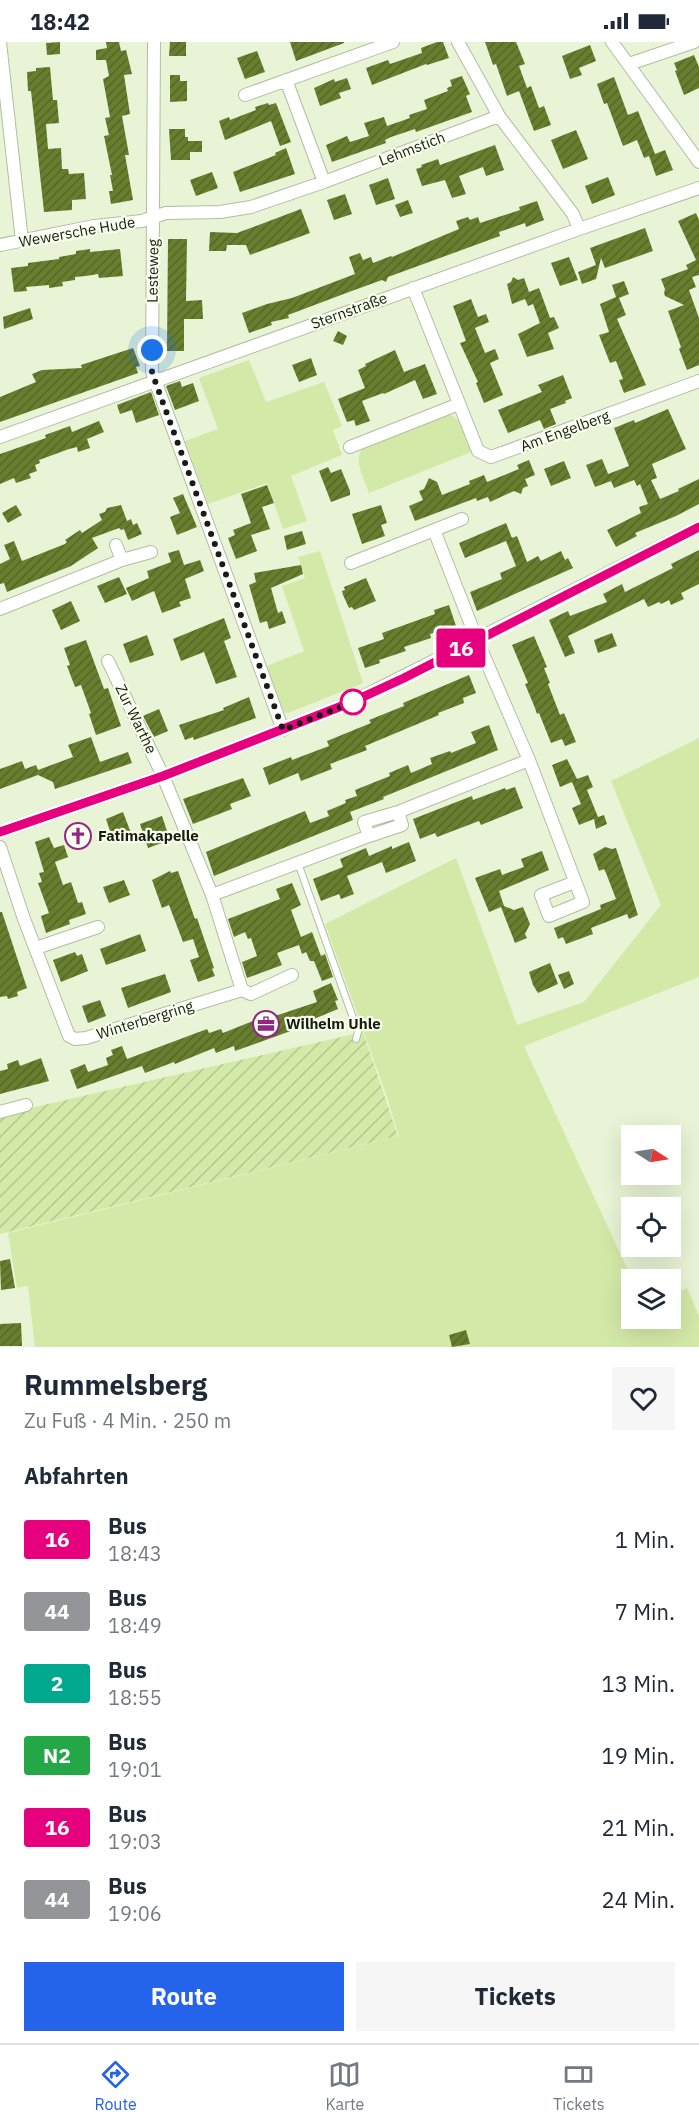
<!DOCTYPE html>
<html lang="de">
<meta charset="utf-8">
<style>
body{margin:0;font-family:"IBM Plex Sans",sans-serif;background:#f6f6f7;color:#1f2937;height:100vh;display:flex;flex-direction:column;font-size:22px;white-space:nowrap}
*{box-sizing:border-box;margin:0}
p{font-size:20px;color:#747a83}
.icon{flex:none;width:33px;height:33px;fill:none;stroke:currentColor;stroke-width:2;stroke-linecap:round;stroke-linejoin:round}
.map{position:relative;height:1305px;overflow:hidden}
.drawer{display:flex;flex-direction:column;background:#fff;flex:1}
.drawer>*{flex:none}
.badge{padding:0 12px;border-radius:4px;font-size:21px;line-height:39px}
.needle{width:39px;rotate:102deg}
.tools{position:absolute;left:621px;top:1083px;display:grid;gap:12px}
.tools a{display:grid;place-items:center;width:60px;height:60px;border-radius:0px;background:#fff;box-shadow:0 6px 24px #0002;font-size:30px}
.you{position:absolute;width:30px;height:30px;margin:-15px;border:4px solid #fff;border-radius:50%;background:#1a73e8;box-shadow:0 0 0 9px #1a73e833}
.map>.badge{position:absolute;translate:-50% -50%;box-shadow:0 0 0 3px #fff}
h2{padding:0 24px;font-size:22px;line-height:54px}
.round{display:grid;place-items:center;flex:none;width:63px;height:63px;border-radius:0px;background:#f6f6f7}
.head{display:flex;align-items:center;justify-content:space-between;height:102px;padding:0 24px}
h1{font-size:28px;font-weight:800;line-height:45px}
.cta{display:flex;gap:12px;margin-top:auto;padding:12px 24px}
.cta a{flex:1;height:69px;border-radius:0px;background:#2563eb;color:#fff;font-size:24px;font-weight:800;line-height:69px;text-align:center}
.cta a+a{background:#f6f6f7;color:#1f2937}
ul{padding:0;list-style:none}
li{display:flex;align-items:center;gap:18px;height:72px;padding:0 24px}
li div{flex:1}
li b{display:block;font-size:22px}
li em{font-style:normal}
li .badge{min-width:66px;font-weight:700;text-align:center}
.status{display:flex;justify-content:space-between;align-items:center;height:42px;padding:0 30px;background:#fff;direction:ltr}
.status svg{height:16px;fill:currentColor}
.dock{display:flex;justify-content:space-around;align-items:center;height:84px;border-top:2px solid #e0e1e3;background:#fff;font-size:16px;color:#747a83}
.dock a{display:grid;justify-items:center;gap:3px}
.dock .active{color:#2563eb}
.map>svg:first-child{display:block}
</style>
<div class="status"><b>18:42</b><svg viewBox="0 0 49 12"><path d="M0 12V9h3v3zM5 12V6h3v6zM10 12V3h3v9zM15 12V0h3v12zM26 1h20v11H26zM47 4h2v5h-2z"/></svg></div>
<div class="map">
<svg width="699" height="1305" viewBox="0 0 699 1305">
<defs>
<pattern id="garden-furrows" width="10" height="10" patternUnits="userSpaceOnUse" patternTransform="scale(1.5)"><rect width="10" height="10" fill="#d3e9a7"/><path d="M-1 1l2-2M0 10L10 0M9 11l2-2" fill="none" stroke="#b4c78f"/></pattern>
<pattern id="building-hatch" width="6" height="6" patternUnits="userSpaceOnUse" patternTransform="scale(1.5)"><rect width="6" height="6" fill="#687e2f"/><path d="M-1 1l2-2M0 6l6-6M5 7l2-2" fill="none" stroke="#556627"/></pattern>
</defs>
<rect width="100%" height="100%" fill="#e9f4d6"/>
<path fill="#d3e9a7" d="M249,318L266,360L324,340L342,384L333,388L342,413L291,434L307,479L283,487L267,441L208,462L185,399L218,387L199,336Z
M446,372C462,373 466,397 471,410L369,451C365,438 352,418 363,406Z
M320,509L363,641L288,671L282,670L267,624L304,609L282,544L305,536L298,515Z
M699,696V935L524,1004L632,1237V1276H670L671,1253L687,1246L699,1274V1305H35L28,1244L17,1246L8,1191L399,1094L387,1055L325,882L456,816L517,983L584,960L661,863L611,739Z"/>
<path fill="url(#garden-furrows)" d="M363,990L398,1094L0,1192V1073Z"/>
<path fill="url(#building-hatch)" d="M60,0V12L47,13L46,1Z
M106,0H119L121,9L126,8L132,32L124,33L130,72L122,74L129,113H125L133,158L111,162L109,149H113L110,133H112L104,94L109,93L105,76L110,75L103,37L109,34L106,18H96V8L107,6Z
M170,0H186V14H169Z
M290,0H344V1L296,19Z
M437,0H443L449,16L427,23L426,22L372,43L366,26L388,18L390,22L422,11L421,6Z
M485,0H516L525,22L519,24L527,46L531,44L539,66L544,64L551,83L534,89L519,49L507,54L496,22L493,23Z
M590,3L596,19L579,26L582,33L570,37L562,14Z
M257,9L265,30L245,37L237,16Z
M694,13L699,25V46L684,53L675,29L677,28L674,21Z
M50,25L53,58H57L59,81L46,82L48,107L61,106L62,127H68L69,132L84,131L86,157L72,158V168L44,170L31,49H28L27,30L36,29V26Z
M170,33H180V39H187V59L170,60Z
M462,34L470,52L466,54L472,70L416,90L415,87L391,95L385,98L386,101L332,120L326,103L347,94L350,100L369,94L364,81L384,75L387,84L410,76L409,73L427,67L424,58L448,49L447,46L452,44L450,38Z
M614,35L628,73L638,69L655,112L665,108L673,128L656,134L649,114L644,116L637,98L623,104L607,61L604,62L597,42Z
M347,36L351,47L339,51L341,56L320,64L314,46L334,37L335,40Z
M268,61L269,63L276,61L291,100L280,104L271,79L225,98L219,79L229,75L230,78L256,68L255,65Z
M169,87H185V95H188V99H202V110H190V118H171Z
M576,88L588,117L563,127L551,98Z
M495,103L504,128L486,134L483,125L459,134L466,152L452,156L445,138L422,144L416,127L422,125L421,123L438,117L440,123Z
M286,106L295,132L240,150L233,130L276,113L275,111Z
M212,130L218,146L196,154L190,138Z
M608,135L615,153L592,162L585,144Z
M388,136L395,157L376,163L369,143Z
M345,152L352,172L334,178L327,158Z
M408,158L413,171L400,175L395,163Z
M537,159L544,178L526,185L525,181L499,190L500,194L388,235L386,240L382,238L349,250L288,273L289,276L271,280L272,283L249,291L242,271L267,262L292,256L355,232L349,215L360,211L363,218L371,215L373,221L391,214L392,215L459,187L456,179L468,175L470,178L478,175L480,181L520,168L519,165Z
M301,167L310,191L250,213L246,203H227L226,209H209L210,190L237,191Z
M696,171L699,178V233L692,235L696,245L689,248L699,276V323L687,328L679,307L681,305L668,269L684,263L665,254L664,251L665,247L661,237L688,227L686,223L696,218L678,179Z
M645,186L653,209L605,226L601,216L596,237L582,242L578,230L596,223L590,206Z
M168,197H187L186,259L202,258L203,277H184V309H167Z
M90,207V210L120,207L123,234L99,236L98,232L86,234L75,235V238L62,240L63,244L49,246V243L26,245L27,249L14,250L11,226L28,224V221L59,217V215L76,212V209Z
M569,215L578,238L560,244L551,221Z
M513,235L518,238L524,236L529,250L539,246L550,276L554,275L559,286L548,291L554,307L527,315L518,292L540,281L533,262L528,264L525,257L512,262L507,242L511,240Z
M624,239L629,252L619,256L626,273L617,277L646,343L624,351L619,338L623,337L616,319L610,321L599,293L609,290L600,262L616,255L612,243Z
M471,257L478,275L486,272L489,280L475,286L485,311L495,307L499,317L490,321L503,353L484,361L476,341L478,340L460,301L466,299L453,264Z
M30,266L33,277L4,287L3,275Z
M338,289L347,294L343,303L333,299Z
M133,306L140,324L136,325L138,331L0,380V355L36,340L32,332L42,328L82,326L81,323Z
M395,308L404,330L425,322L437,352L423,357L415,338L384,352L383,351L362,359L370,379L356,384L354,378L347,380L338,357L365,346L358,328L366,324L365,322Z
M311,316L317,333L299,340L292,323Z
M563,333L572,356L565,359L566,361L550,367L556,382L544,387L540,378L508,391L498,368L542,350L538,343Z
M180,339L182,345L193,341L199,359L175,368L166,344Z
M151,350L159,373L136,381L132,368L120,372L117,363Z
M668,367L686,407L652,422L657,436L651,438L660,457L679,449L678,447L699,437V462L676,474L635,491L637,494L616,505L607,488L641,471L639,465L648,462L640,442L637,444L634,438L614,446L608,432L629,424L614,386L634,378L635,381Z
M99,379L104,390L87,397L90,406L78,410L77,405L69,407L39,418L40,421L35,423L37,429L29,432L31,436L16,441L14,436L0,442V412L46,396L45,393L70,384L72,390Z
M602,417L611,439L595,445L586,423Z
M529,418L535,433L525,437L528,444L523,446L521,452L514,449L490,460L488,455L477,459L476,456L415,479L409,464L423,458L419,449L424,447L429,436L437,440L442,453L470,442L469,439L484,433L487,440L519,427L517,423Z
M564,419L571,436L551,444L544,427Z
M328,425L331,431L341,427L350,449V453L331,460L319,429Z
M267,443L274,461L262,465L270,487L251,493L257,509L236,517L228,496L235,493L233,488L251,481L241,452Z
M183,452L197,485L177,493L170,475L180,471L173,456Z
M16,463L22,473L8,481L2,471Z
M121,463L127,479L131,477L133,483L137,481L142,492L128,498L124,487L121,488L119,486L92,496L98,506L71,524L7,550L4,541L0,542V522L10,517L4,503L14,499L22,519L65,502L67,500L65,498L80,488L82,491L102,478L99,472L105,470L107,466Z
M381,463L387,481L381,483L385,494L362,502L352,472Z
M506,481L512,496L517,494L527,520L538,514L541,519L561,509L565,518L568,516L573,526L477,569L470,550L502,537L500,531L516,524L506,499L465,516L459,501Z
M302,489L306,502L287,508L284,494Z
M179,508L184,523L200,518L204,529L185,537L191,556L179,560L181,564L162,571L154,549L132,559L126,546L149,536L147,529L171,520L168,511Z
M699,508V542L681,551L684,557L671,563L669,558L661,562L659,560L648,565L644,557L568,594L575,611L565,615L549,578L568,569L570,574L607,560L603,552L622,542L625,550L673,526L671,522Z
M301,523L303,532L271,546L278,571L282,569L286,581L269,587L267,579L260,581L249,543L256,540L254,531Z
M119,535L127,552L105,561L97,544Z
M366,536L376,559L354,568L352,565L349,566L343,553L342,549L345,548L344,545Z
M71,559L80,579L61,588L52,568Z
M449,563L456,584L430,592L431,596L404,605L406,609L379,618L380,621L365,626L358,606L384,597L382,591L435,572L434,568Z
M224,576L231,596L224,599L237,635L216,642L204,610L181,619L173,597Z
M612,591L617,604L598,611L594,598Z
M147,593L154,613L130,621L123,602Z
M534,594L547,625L544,626L550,641L548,642L560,673L564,671L576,700L565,704L562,697L551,701L539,671L537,672L535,666L525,642L528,641L512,603Z
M86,598L104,647L108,646L121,684L96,693L89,672L91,671L81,643L75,645L67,624L70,623L64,606Z
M469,633L476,651L463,656L464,661L438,671L439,673L365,704L367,708L330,722L332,727L301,739L298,731L269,743L263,726L291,715L292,718L329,704L327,699L371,681L369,678L404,664L403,661Z
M249,655L256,676L194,698L193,695L185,698L179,683L224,668L223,666Z
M159,667L168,689L154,695L143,674Z
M489,683L498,708L383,755L384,757L350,770L353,778L214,834L206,810L305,769L310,781L329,774L327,769L346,761L345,758L357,754L355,748L390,734L389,731L408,723L411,731L432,722L430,716L450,709L451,711L476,701L471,690Z
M91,695L100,720L128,710L132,721L55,747L53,740L38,733L0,747V727L22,719L25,727L36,723L38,728L73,715L68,703Z
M567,717L577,737L588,733L593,745L587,748L598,775L604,773L607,782L596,787L594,777L579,783L572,766L581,762L572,740L560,745L552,723Z
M243,736L251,754L230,762L232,767L193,782L183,757Z
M515,745L523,766L481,783L479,779L437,795L435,791L420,797L413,777L472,754L473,758L505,746L506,748Z
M123,770L131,791L113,798L106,777Z
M162,774L170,798L148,806L140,782Z
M82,785L86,798L84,802L75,806L69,790Z
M49,795L54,806L64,803L68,815L55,820L63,843L71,840L78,861L82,860L86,872L69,878L70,882L46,891L41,874L49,871L38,841L42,840L39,831L44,830L35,800Z
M409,800L416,819L386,831L382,820L347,834L354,852L341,857L339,852L321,859L313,837L343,825L340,817L366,806L369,814L392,804V807Z
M605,805L612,807L616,806L638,873L629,877L627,872L591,886L593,892L566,902L563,895L558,897L554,886L601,867L600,863L616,857L606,831L604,827L599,829L593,812Z
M542,809L549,828L499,849L504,864L514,868L523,865L530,882L525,892L527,896L515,901L501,865L489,870L475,836L500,827L502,833L524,825L521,817Z
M170,829L171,831L178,829L195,877L197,876L214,926L212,927L215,934L198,940L190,918L199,915L193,897L183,900L169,863L162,866L152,838Z
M124,838L130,853L109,861L103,845Z
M292,841L301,863L291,868L301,895L312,890L321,914L325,912L333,935L322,939L314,919H310L306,910L302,912L299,903L277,911L282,923L247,936L242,920L257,914L251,896L248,897L245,890L234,895L228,877L280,857L276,847Z
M0,870H2L27,946L17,950L18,954L8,957L7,954L0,955Z
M140,892L146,909L106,923L100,907Z
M75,910L77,914L82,912L88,929L61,940L53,918Z
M550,921L558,942L538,951L533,943L529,930Z
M569,929L574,942L564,947L558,933Z
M165,932L171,950L128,966L121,946Z
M331,941L338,958L335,959L338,967L309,979L310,982L235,1009L234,1004L216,1011L214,1006L175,1022L174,1020L145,1031L142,1024L77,1047L70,1028L85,1022L88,1030L108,1023L106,1016L113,1013L111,1008L122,1004L127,1017L207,987L209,991L221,987L223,991L268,973L269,976L317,960L313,949Z
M100,958L106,974L88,981L82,964Z
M41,1016L49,1039L0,1052V1029L8,1027L7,1022L18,1018L20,1024Z
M10,1217L15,1246L1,1248L0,1219Z
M21,1281L22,1304H0V1282Z
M466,1288L470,1302L452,1305L449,1293Z"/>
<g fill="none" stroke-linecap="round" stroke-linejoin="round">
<defs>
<path id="lane" d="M298,821L358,990L356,997"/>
<path id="street" d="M0,0L22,199
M154,0L152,330L283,688
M458,0L499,74L573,172L579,187
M612,0L699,120
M629,22L694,0
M286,38L324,140
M245,53L393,0
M0,203L94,184L142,179L166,171L220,170L251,165L324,140L499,74
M413,246L478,409L491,415L699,339
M0,395L579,187L699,146
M350,405L459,362
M434,488L477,598L529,718L583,860L549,874L541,853L575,840
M116,503L122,518
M351,521L462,477
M0,567L122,518L151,510
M0,790L163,734L352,660L699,485
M369,794L402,783L398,770
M0,805L24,877L69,994L75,997L86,996L242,948L212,853L163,734L108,619
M212,853L369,794L364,780L398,770L529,718
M36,906L98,885
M242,948L251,952L292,933
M0,1070L26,1063"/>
</defs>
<use href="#lane" stroke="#b3bda1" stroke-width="8"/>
<use href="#street" stroke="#b3bda1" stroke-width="14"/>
<use href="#lane" stroke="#fff" stroke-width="6"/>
<use href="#street" stroke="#fff" stroke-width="12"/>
</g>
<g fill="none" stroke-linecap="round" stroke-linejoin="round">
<defs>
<path id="line" d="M0,790L163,734L352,660L404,636L699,485"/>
</defs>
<use href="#line" stroke="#fff" stroke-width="14"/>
<use href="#line" stroke="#e6007e" stroke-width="9"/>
<path stroke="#181c11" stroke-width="6" stroke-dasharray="0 10.8" d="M152,308V330L155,339L283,688L353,660"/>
</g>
<defs>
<symbol id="church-ring" viewBox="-11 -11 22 22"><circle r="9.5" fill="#f8ffed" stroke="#932586" stroke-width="1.5"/><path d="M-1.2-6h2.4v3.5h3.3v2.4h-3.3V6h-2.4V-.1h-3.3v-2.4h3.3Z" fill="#932586"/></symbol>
<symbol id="office-ring" viewBox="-11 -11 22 22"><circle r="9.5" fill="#f8ffed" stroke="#932586" stroke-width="1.5"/><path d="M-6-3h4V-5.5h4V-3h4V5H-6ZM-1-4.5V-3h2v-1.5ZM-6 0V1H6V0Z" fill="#932586"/></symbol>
</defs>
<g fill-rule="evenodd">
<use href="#church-ring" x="63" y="779" width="30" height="30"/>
<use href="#office-ring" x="251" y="967" width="30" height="30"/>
</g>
<circle fill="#fff" stroke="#e6007e" stroke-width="3" cx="353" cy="660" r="12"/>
<g text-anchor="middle" stroke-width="4.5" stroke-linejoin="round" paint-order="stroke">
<g font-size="15" fill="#181c11" stroke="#f8ffed">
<text transform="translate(412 107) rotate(-21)" y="5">Lehmstich</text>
<text transform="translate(77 190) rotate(-10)" y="5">Wewersche Hude</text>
<text transform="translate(153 229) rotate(-89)" y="5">Lesteweg</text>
<text transform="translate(349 269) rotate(-20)" y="5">Sternstraße</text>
<text transform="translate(565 389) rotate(-20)" y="5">Am Engelberg</text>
<text transform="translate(136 677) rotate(64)" y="5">Zur Warthe</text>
<text transform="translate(145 978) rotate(-17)" y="5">Winterbergring</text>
</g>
<g font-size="15" font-weight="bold" fill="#181c11" stroke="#f8ffed" text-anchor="start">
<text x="98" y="799">Fatimakapelle</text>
<text x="286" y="987">Wilhelm Uhle</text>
</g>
</g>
</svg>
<div class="tools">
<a><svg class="needle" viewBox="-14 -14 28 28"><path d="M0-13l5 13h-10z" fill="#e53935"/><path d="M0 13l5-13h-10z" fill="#747a83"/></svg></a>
<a><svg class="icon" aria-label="locate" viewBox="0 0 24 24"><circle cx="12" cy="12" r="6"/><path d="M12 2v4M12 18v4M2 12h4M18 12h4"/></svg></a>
<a><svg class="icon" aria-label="layers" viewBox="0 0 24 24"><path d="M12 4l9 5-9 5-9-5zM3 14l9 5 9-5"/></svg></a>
</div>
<div class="you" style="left:152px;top:308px"></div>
<b class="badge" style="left:461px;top:606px;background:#e6007e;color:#fff">16</b>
</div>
<section class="drawer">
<div class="head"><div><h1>Rummelsberg</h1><p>Zu Fuß · 4 Min. · 250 m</p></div><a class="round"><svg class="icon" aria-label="heart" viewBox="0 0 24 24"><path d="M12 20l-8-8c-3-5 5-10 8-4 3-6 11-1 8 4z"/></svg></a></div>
<h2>Abfahrten</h2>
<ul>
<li><span class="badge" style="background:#e6007e;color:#fff">16</span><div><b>Bus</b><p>18:43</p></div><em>1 Min.</em></li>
<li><span class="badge" style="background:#949599;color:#fff">44</span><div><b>Bus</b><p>18:49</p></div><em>7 Min.</em></li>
<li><span class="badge" style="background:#00a88e;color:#fff">2</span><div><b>Bus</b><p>18:55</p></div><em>13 Min.</em></li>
<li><span class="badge" style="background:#24a847;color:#fff">N2</span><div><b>Bus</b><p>19:01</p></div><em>19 Min.</em></li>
<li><span class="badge" style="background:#e6007e;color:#fff">16</span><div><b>Bus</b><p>19:03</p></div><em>21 Min.</em></li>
<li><span class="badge" style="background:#949599;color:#fff">44</span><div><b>Bus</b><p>19:06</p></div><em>24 Min.</em></li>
</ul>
<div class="cta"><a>Route</a><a>Tickets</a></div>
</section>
<nav class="dock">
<a class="active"><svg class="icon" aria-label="directions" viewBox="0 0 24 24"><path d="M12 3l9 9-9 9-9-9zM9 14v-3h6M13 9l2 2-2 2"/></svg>Route</a>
<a><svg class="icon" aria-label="map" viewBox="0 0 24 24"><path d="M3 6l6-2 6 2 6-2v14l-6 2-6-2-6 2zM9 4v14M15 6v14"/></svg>Karte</a>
<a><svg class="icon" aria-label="tickets" viewBox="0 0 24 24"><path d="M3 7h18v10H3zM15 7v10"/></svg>Tickets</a>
</nav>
